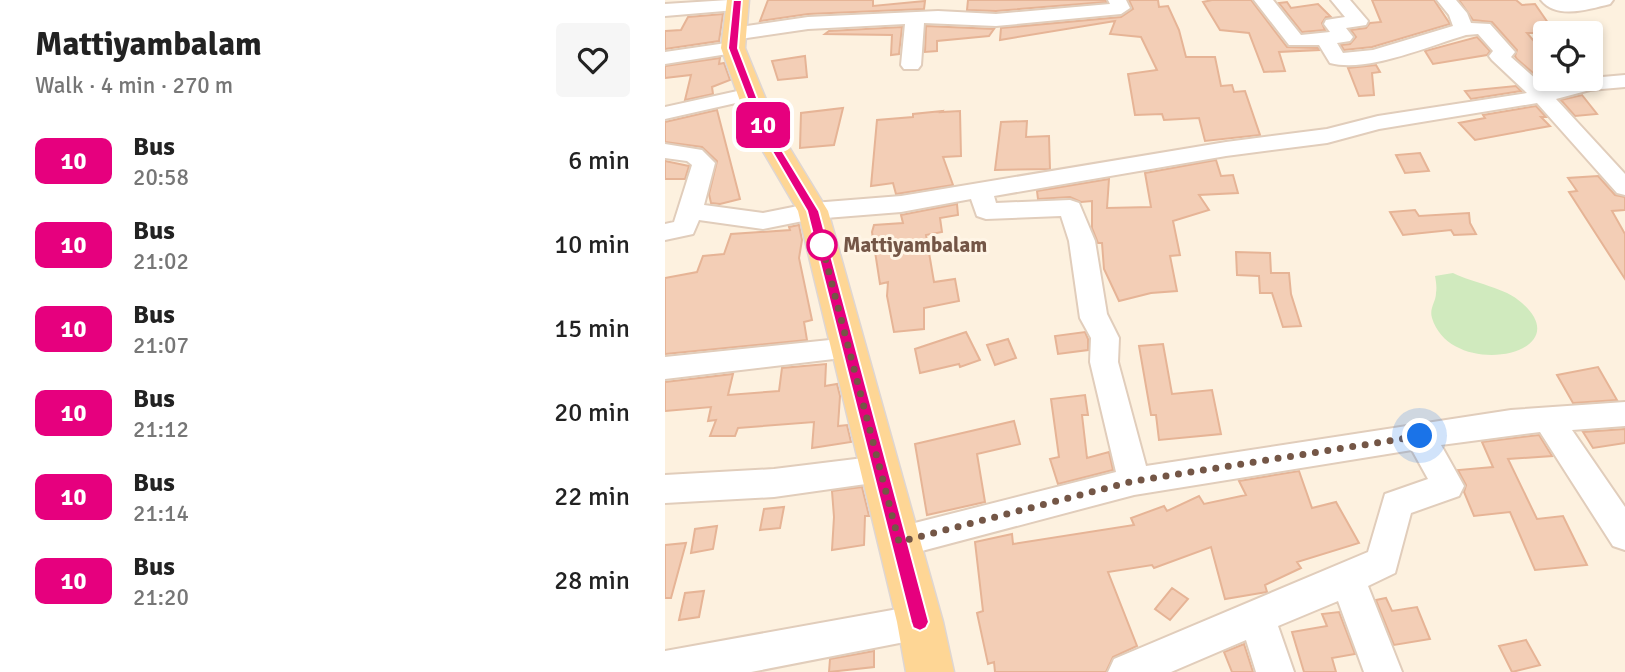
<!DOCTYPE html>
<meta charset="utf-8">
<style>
body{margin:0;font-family:Signika,sans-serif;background:#f6f6f6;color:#222;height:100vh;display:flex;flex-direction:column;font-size:26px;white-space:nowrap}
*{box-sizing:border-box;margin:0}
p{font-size:23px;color:#767676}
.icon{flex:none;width:38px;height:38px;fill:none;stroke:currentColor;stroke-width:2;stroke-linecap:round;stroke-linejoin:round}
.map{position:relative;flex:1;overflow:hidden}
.drawer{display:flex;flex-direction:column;background:#fff;width:665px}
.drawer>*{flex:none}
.badge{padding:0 14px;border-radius:10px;font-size:24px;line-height:46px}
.controls{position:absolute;left:868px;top:21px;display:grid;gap:14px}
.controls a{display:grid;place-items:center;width:70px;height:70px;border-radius:7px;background:#fff;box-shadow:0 4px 10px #0003;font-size:35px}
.you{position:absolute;width:35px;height:35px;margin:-18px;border:5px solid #fff;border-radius:50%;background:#1a73e8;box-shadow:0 0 0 10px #1a73e833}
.map>.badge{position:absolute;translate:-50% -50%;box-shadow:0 0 0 4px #fff}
.round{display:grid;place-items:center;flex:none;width:74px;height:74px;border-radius:7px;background:#f6f6f6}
.summary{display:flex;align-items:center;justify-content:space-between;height:119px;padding:0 35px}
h1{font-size:33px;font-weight:700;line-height:52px}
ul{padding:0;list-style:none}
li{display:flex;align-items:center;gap:21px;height:84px;padding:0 35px}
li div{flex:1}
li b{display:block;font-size:26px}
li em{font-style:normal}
li .badge{min-width:77px;font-weight:700;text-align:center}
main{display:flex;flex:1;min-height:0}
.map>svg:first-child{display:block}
</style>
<main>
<section class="drawer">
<div class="summary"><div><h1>Mattiyambalam</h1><p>Walk · 4 min · 270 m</p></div><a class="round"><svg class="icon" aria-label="heart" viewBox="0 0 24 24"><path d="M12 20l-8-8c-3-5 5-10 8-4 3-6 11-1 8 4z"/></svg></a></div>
<ul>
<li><span class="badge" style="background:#e6007e;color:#fff">10</span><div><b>Bus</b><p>20:58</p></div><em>6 min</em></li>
<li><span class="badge" style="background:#e6007e;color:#fff">10</span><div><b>Bus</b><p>21:02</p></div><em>10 min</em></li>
<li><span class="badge" style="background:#e6007e;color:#fff">10</span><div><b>Bus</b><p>21:07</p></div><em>15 min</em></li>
<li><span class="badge" style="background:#e6007e;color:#fff">10</span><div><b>Bus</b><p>21:12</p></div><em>20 min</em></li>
<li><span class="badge" style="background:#e6007e;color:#fff">10</span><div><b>Bus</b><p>21:14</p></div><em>22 min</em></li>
<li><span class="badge" style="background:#e6007e;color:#fff">10</span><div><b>Bus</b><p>21:20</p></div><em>28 min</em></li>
</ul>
</section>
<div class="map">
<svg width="960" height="672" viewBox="0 0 960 672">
<rect width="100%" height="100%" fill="#fdf1df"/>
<path fill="#d0eabe" d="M788,273C810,284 840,287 857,303C916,355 786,381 767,318C764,308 771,302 771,293C772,287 771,282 770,276Z"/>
<path fill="#f3ceb6" stroke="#e6b496" stroke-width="2" d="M103,0H208V6L260,1L259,9L143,14L95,21Z
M303,0H441V2L331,11L302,10Z
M464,0H493L494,7L503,6L514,30L521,57H550L556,86L567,85L569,92L580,91L595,135L540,141L534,118L499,120L497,114L470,115L463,74L492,70L476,37L445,34L450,21L335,40L336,28L456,17L468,9Z
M547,0H586L622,47L653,48L654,50L614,52L620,71L599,72L584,33L555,30L538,2Z
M707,0H769L785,24L707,47L679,50L676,45L685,44L691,37L686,30L701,28L705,23L716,22Z
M794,0H851L857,5L870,4L890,33H862L880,54V79L905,80L882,85L852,59L850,56L852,50L827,22L808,20Z
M622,2L626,8L653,4L666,17H661L657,23L660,30L637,32L614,3Z
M58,14L54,41L0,49V31L16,30L23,17Z
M261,26L329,29L324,36L272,41V51L260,52Z
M237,27L234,54L226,55L227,35L160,34L164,31Z
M812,37L825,51L822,55L768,64L760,51Z
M140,56L142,77L113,80L107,61Z
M55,58L54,64L59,63L65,80L47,87L48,94L20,100L26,75L0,78V66Z
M711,65L715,72L707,73L709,95L694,96L683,68Z
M851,86L856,91L806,99L800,91Z
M917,95L932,114L910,116L896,100Z
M871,106L881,117H876L885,126L810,140L794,123L820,118L818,115Z
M178,108L169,145L135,148L136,113Z
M52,110L75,199L55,204L46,203L44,194L52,161L37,147L0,142V122Z
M277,111L276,112L295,111L296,156L278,157L288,185L231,194L228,183L206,186L212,120L248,117V114Z
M362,121L361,137L384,136L385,169L330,170L336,122Z
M755,153L764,171L740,173L731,155Z
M551,160L556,176L568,175L573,193L534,195L544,210L508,221L515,255L505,256L512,291L486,293L454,301L439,269L437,243H433L427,228V201L416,202L405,197L373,199L372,191L444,179L442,208L486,207L480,173Z
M0,161L24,166L20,179H0Z
M933,176L950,195L960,197V210L947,211L960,234V279L904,192L912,191L903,178Z
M292,204L293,215L275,218L277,232L261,235L269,282L290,279L294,301L259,308V329L229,332L222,296L223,282L215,284L207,232L209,225L238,223L236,215Z
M750,210L754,216L804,213L805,223L811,234L789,235L786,230L738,235L725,212Z
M134,225L137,240L134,258L147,320L139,322L142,340L0,354V278L32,272L38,256L59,254L66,234L125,230L124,227Z
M571,252L605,253L606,273H624L626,294L636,326L618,327L607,293H595L594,276L572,275Z
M301,332L315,360L295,367L294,364L255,373L250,349Z
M420,332L423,339V350L393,354L390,336Z
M343,339L351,358L330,365L322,345Z
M498,344L507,394L547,390L556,434L494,440L491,415H486L474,346Z
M161,364L160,386L172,384L175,396L173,426L182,425L186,442L147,448L149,422L73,428L70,436H45L51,420L43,421L46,407L0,411V382L68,374L63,395L114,391L117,368Z
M933,367L952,400L908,403L892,375Z
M420,395L423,415H417L422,458L444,452L448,470L393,484L385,459L394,457L386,399Z
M349,421L355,444L312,454L320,502L262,515L250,444Z
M960,429V443L928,448L918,432Z
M874,435L887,456L843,459L872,519L898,516L922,565L870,570L845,512L809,516L799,492L801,485L793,470L828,467L817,442Z
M634,471L647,508L671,502L694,543L632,562L636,568L600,585L602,592L560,599L546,547L489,568L487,565L443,572L472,646L448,657L441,672H330L329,662L323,664L312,613L318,611L310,542L347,534L348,544L469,525L466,518L499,506L502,511L534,496L539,504L581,495L574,481Z
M197,487L204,516H200L199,545L167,550L169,517L167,491Z
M119,507L115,528L95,530L99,509Z
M52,526L48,549L26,553L30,529Z
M21,543L6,598H0V545Z
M507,588L523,599L505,620L490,609Z
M39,591L34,617L14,620L20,593Z
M721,598L727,611L752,607L765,639L729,645L711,600Z
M674,612L690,654L667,658L671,672H639L627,632L662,626L657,614Z
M861,640L875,665L847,672L834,646Z
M579,644L588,672H567L559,652Z
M209,651V667L164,672L165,659Z"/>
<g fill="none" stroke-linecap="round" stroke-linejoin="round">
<defs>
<path id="minor" d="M64,0L77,1L80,5L71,10L0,16V4Z
M443,0H461L465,8L456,14L331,26L259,23L256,65L253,69H239L236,65L240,24L143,29L68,40L58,34L68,28L143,17L273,11L331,14L445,4Z
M589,0H608L636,35L665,32L659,24L661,20L680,17L666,0H685L703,21L701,25L681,28L688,37L685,41L672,43L678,53L708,50L788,26L784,15L772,0H791L802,13L806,23L825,24L850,52L846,57L881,88L926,78L960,75V87L925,90L891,99L960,174V195L952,193L872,103L714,129L662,143L561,156L329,196L331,203L405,200L414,203L430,241L442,314L454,338L453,362L481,466L846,410L960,402V426L907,430L960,507V550L948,546L875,432L776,445L799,486L794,496L746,513L730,573L703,586L737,672H699L673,601L613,626L629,672H591L581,640L506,672H443L449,659L703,552L720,494L763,479L747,450L469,495L234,557L222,553L217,542L222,531L234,527L451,472L425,362L426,338L415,318L404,241L396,216L321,219L312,216L306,199L236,212L148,219L98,229L34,220L28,234L0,240V224L9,222L27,165L22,161L0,158V144L37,150L50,163L39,205L98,213L148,203L236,196L561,142L662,129L713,116L862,93L827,60L824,56L828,51L813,34L801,35C763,46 703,73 665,63L654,45H624Z
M876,0H948L945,4C924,9 892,20 876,0Z
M68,42L78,48L75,52L0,64V52Z
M86,88L93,90L96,94L93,98L0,119V107Z
M184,338L194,342L198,349L194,356L0,379V357Z
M215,456L226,460L231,469L226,478L215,482L109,497L0,503V475L109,469Z
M255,605L268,610L273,622L268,634L255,639L86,672H0V651Z"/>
<path id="major" d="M62,0H84L80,48L113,129L163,211L278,622L289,672H241L232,622L133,211L85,129L56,48Z"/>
</defs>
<use href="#minor" stroke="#e1cdbb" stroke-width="4"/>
<use href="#major" stroke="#ded6d3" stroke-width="3"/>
<use href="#minor" fill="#fff" fill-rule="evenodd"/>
<use href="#major" fill="#fed695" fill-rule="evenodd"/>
</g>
<path fill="#e6007e" stroke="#fff" stroke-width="2" d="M68,0H77L73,48L104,129L154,211L264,622L261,628L255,631L248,628L246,622L142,211L94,129L63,48Z"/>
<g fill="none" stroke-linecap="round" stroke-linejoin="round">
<path stroke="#745646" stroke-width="7" stroke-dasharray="0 12.6" d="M157,245L154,234L234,542L469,481L755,436"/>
</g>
<circle fill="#fff" stroke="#e6007e" stroke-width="3.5" cx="157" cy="245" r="14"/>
<g text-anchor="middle" stroke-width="6" stroke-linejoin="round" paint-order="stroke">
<g font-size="21" font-weight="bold" fill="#745646" stroke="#fff5e6" text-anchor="start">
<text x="178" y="252">Mattiyambalam</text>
</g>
</g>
</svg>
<div class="controls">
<a><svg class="icon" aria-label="locate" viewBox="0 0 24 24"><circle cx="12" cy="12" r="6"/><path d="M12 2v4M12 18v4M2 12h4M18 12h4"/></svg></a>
</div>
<div class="you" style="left:755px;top:436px"></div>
<b class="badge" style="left:98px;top:125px;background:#e6007e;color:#fff">10</b>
</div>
</main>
